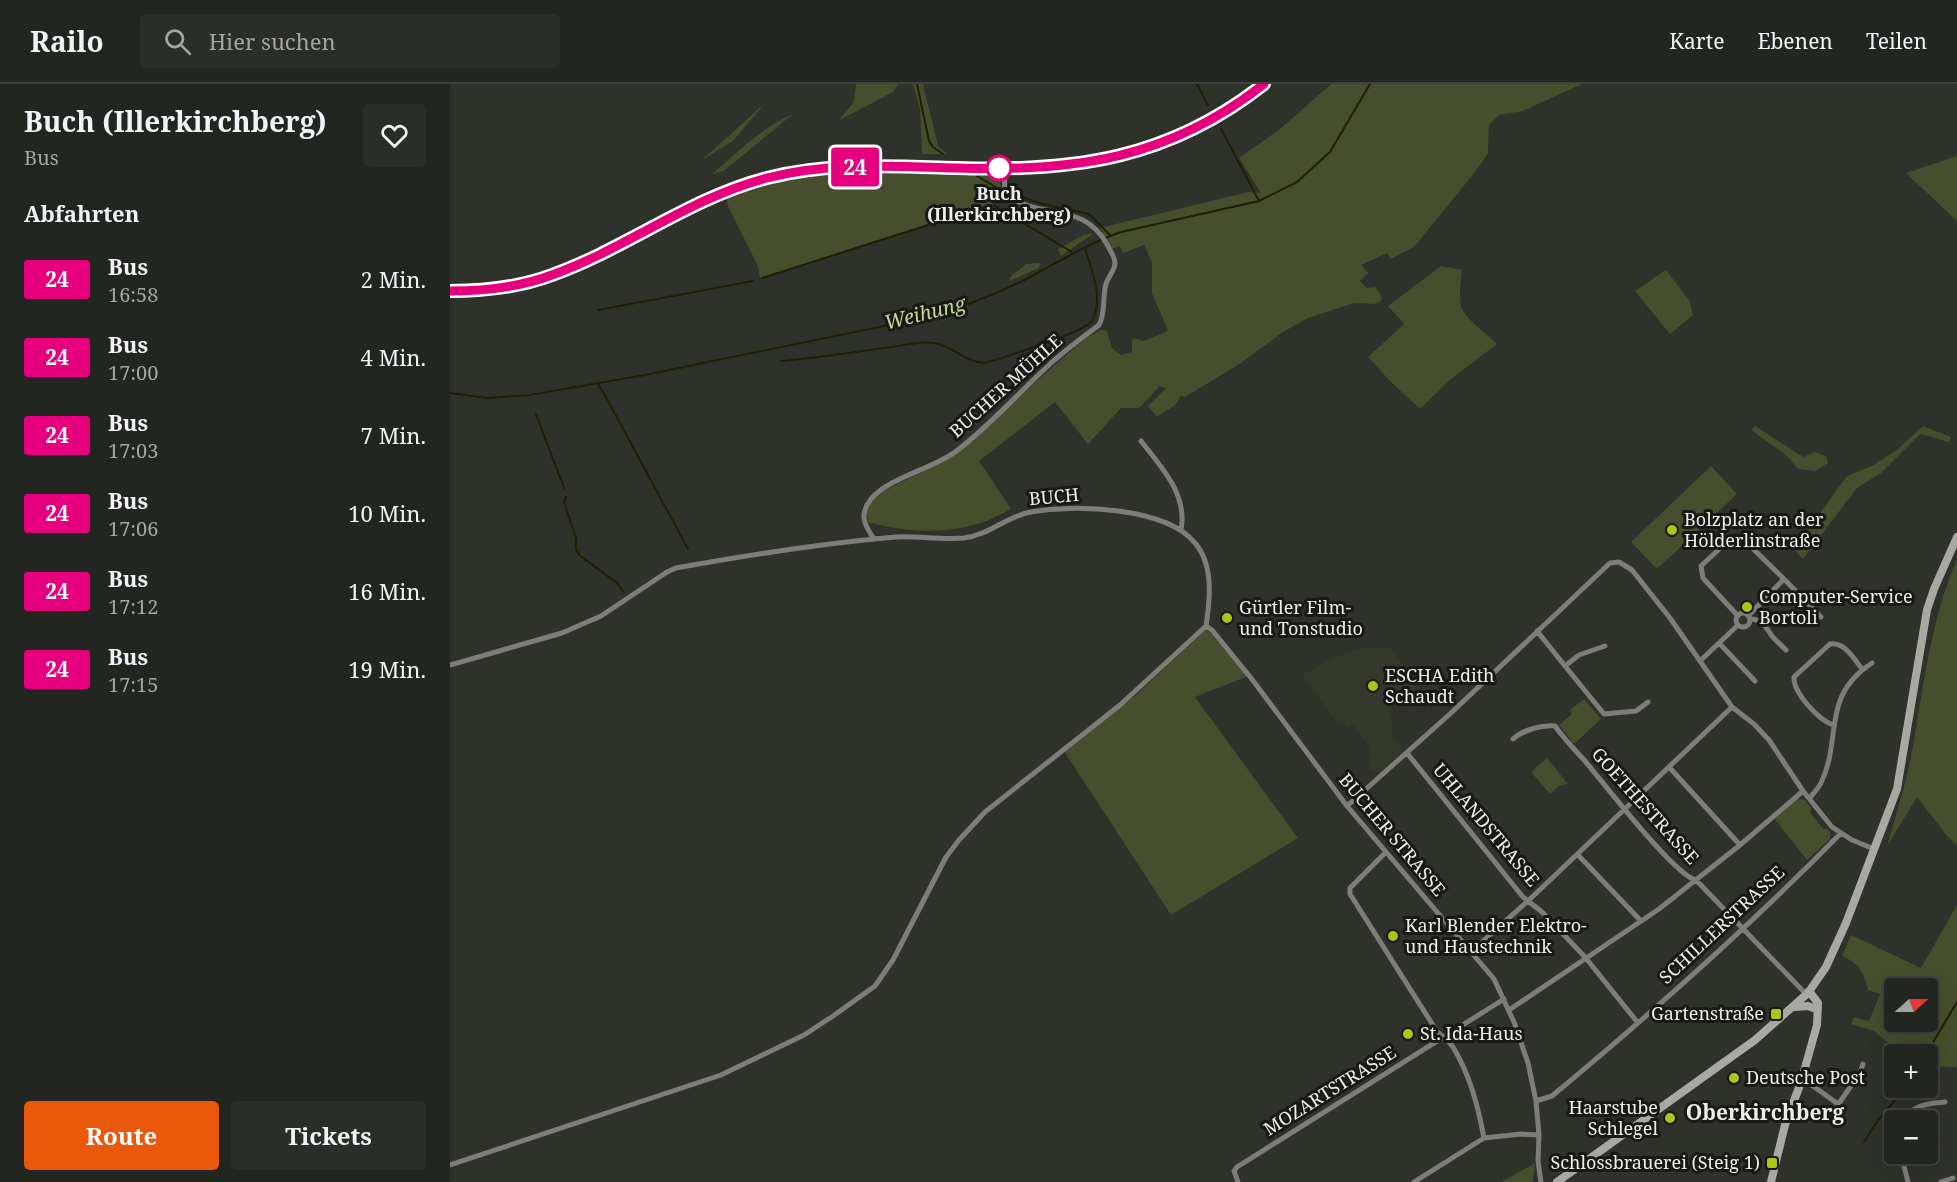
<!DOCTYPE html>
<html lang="de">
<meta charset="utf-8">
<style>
body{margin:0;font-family:"Noto Serif",serif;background:#2b2d29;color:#f1f3f6;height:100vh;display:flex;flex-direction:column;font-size:22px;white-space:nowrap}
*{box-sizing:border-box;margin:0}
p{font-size:20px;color:#a3a5a5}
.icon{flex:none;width:33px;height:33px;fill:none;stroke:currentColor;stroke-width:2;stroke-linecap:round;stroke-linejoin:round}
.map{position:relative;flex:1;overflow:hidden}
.details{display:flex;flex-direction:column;background:#232520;width:450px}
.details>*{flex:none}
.badge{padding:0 12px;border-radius:4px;font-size:21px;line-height:39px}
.needle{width:39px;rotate:69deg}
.controls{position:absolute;left:1434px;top:894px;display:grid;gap:12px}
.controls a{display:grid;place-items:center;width:54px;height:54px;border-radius:6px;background:#232520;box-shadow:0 6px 24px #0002,0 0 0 2px #40423e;font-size:30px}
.map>.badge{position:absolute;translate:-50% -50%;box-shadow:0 0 0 3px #fff}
h2{padding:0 24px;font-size:22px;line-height:54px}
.round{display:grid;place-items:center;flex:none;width:63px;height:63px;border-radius:6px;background:#2b2d29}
.overview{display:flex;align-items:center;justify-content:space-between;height:102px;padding:0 24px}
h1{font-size:28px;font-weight:700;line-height:45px}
.cta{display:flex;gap:12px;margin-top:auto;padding:12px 24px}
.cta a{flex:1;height:69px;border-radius:6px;background:#ea580c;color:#fff;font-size:24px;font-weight:700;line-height:69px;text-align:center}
.cta a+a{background:#2b2d29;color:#f1f3f6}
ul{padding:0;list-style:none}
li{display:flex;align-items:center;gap:18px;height:78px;padding:0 24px}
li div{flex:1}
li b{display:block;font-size:22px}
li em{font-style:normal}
li .badge{min-width:66px;font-weight:700;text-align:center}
header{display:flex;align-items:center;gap:36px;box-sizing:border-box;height:84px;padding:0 30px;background:#232520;border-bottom:2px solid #40423e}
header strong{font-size:28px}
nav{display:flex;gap:33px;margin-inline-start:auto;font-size:21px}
.search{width:420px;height:54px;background:#2b2d29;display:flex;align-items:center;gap:15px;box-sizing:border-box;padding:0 21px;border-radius:6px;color:#a3a5a5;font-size:22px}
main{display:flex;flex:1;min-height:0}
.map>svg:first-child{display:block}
</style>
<header>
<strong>Railo</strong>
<div class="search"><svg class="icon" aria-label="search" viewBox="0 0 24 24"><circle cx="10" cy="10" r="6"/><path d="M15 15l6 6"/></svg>Hier suchen</div>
<nav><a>Karte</a><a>Ebenen</a><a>Teilen</a></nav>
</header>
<main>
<section class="details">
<div class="overview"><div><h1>Buch (Illerkirchberg)</h1><p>Bus</p></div><a class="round"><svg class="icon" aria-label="heart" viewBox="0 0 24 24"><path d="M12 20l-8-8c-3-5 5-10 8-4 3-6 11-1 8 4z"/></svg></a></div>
<h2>Abfahrten</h2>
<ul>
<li><span class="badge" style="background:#e6007e;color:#fff">24</span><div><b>Bus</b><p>16:58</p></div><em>2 Min.</em></li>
<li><span class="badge" style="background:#e6007e;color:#fff">24</span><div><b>Bus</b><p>17:00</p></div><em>4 Min.</em></li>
<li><span class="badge" style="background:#e6007e;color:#fff">24</span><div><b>Bus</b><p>17:03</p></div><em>7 Min.</em></li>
<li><span class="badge" style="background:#e6007e;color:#fff">24</span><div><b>Bus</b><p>17:06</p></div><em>10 Min.</em></li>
<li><span class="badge" style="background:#e6007e;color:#fff">24</span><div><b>Bus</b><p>17:12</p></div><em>16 Min.</em></li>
<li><span class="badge" style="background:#e6007e;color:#fff">24</span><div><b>Bus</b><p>17:15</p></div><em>19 Min.</em></li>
</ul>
<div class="cta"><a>Route</a><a>Tickets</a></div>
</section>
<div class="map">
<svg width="1507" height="1098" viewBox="0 0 1507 1098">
<rect width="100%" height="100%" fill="#2f312b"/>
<path fill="#34382b" d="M938,563L941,565L968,603L940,625L943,653L954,667L929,689L919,685L920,664L903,640L897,644L893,639L889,641L852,591L882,574L907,565Z"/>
<path fill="#464e2d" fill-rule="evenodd" d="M406,0H448L443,8L388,37L404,18Z
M463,0H473L488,62L497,70H472L470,25Z
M881,0H1132L1073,27L1049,31L1039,41L1038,69L1026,87L964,163L941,175L937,169L911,181L918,189L910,197L917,204L925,203L931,210L932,216L926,220L904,219L858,234L833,248L791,279L735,313L731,312L725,321L707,333L698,322L716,304L710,302L689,324H671L638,360L605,318L529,377L561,425C551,430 541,436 530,439C494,451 454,448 418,438C414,422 422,416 434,407L494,377L636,254L651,246L657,247L662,264L671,271L682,268V254L694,257L718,247L702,209V178L694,161L673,169L670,162L662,165L650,144L798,108L811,109L789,74L830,45Z
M315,19L283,57L252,76Z
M343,30L275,86L261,91C286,70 312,43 343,30Z
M1507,72V137L1456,89Z
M436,84L540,88L549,94L552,107L544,112L542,120L310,194L308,182L277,120V113L280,109C293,105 306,100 320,97C357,87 397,86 436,84Z
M644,149L611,172L608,165L633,151Z
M590,179L589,184L560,197V193L576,180Z
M991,182L1012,186C1011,197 1008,214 1012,225C1017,236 1038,251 1047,260L1001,295L970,325L939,296L918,273L954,240L938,222Z
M1216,186L1239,216L1243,231L1220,250L1185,207Z
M1305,342L1353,373L1365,368L1376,372L1378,379L1365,387L1348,385L1336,371L1301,346Z
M1473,342L1501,353L1499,358L1471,350L1468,352L1431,389L1407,404L1353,475L1344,465L1397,392L1422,382L1448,365Z
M1261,382L1287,410L1207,485L1181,458Z
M1507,475V761L1497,752L1467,713L1437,762C1446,731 1456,700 1462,668C1474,601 1480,538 1507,475Z
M755,546L759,547L798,592L745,613L848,754L721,831L614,667L686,611Z
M1134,615L1151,635L1124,660L1109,641L1122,630L1120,626Z
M1097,674L1118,700L1109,702L1100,710L1081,688Z
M1348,715L1355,716L1361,724L1360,728L1373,745H1378L1380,748V755L1357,776L1324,734Z
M1507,821V983L1478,982V970H1444V995L1436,999L1441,961L1424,947L1401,940L1404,933L1419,937L1430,910L1418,906C1413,888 1410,880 1392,872L1401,851L1471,884ZM1478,904V938H1444V904Z
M1085,1079L1083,1098H1051L1082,1081Z"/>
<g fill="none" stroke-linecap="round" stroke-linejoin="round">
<path stroke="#1b2102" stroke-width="2" d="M467,0L479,57L483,63L493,70
M747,0L758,21
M771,45L809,117
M527,92L549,105
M560,109L593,120L639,130L660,151
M545,122L622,168
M312,194L541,121
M148,226L303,197
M331,277C368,274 404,268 442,263C455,261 470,257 484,259C502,261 516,279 535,279C552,274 635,248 642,237C654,216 642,185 635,165
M148,300L156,313
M0,309L38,314L80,311L195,291L473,234C511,224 546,211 580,193C610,177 639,159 671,148L809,117L847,98L880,68L920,0
M157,315L238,465
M86,330L114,404
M116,413L114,418L126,454V465L129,471L167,499L174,508
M1476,970L1507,918
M1414,1058L1426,1039L1455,1004"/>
<path stroke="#7d7e7a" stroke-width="5" d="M691,357C711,383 738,410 731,446
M424,455C414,441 409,430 421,415C438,394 482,385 505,368C539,343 567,310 599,281C614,267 632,254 649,241C656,229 652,214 656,200C658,193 665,186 665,179C665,173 660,167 658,162C633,115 590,138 555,109L554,84
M1286 536a7 7 0 1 1 14 0a7 7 0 1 1-14 0Z
M1288,532L1253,494L1251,482L1281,454L1293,455L1334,495
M1298,532L1334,495L1371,533
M1300,535C1312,535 1316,543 1322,552C1326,557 1332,562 1336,566
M756,542L762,546L801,594L897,722L1044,895L1064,938L1078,979L1086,1017L1089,1051L1088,1077L1091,1098
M1087,547L1115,582L1129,571L1155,562
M1269,559L1305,597
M1250,577L1288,541
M0,581L112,549L151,532L217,488L226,484C299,471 372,459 446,453C469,452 491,456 514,454C539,451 557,432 581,428C624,420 716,423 745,459C764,481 760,516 756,542
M1115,582L1154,630L1186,627L1198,618
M1383,641C1369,636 1343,609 1344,593L1380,560C1395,558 1404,575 1412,585
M1063,655C1073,646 1091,641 1105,642C1114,655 1125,666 1135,677C1153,698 1225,792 1246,796L1356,910
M957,669L1073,813L1092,828L1135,873L1188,939
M1219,683L1290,761
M1360,714C1363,709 1368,705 1371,699C1393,653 1370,613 1422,579
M897,722L1001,629L1160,479L1169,478L1182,486L1220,534L1282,623L1304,640L1319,656L1353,707L1382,743L1402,756L1424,765
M936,768L900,804V810L986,946C991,952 999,957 1003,963C1020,991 1028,1022 1034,1054
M1128,771L1190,836
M1022,867L1079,816L1282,623
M1059,926L1209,825L1290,761L1353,707
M1351,998L1363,1002L1388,1020
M1086,1017L1102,1012C1202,929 1300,842 1391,749
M1385,1025L1410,989L1413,980
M1456,1036C1462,1020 1479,1020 1495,1018
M1451,1070L1458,1098
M0,1081L271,991L354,951L383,932L425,902L443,876L496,773L509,756L535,728L670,621L756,542
M788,1098L784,1087L787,1083L1054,915
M964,1098L1034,1054L1071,1050L1089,1051
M1491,1098L1503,1094"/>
<path stroke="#a8a9a4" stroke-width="8" d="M0,208C35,207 69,203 102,191C177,164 239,115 317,94C379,78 443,82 507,84C623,87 720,74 814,0
M1345,923L1358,922L1366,925
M1107,1098L1305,956L1358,909L1376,883L1396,839L1447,705L1477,526L1484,505L1507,453
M1321,1098L1335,1041L1351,998L1367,941L1368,919L1359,907"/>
</g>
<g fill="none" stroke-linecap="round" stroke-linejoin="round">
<defs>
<path id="line" d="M0,207C35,207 70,203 102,191C177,164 240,114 317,94C379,78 443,82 507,84C624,88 719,75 814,0"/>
</defs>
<use href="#line" stroke="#fff" stroke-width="14"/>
<use href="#line" stroke="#e6007e" stroke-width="9"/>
</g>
<circle fill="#fff" stroke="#e6007e" stroke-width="3" cx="549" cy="84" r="12"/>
<g fill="#aac718" stroke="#181916" stroke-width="2">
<circle cx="1222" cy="446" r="6"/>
<circle cx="1297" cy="523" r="6"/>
<circle cx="777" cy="534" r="6"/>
<circle cx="923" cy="602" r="6"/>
<circle cx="943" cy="852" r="6"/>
<rect x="1320" y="924" width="12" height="12" rx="3"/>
<circle cx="958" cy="950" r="6"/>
<circle cx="1284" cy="994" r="6"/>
<circle cx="1220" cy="1034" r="6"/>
<rect x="1316" y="1073" width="12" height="12" rx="3"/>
</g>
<g text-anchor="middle" stroke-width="6" stroke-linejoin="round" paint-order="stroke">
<g font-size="18" font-weight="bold" fill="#edeeea" stroke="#181916">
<text x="549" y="116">Buch<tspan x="549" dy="21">(Illerkirchberg)</tspan></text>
</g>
<g font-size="18" fill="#edeeea" stroke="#181916">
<text transform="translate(556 302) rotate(-42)" y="6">BUCHER MÜHLE</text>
<text transform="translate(604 413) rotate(-5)" y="6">BUCH</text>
<text transform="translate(1195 722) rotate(48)" y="6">GOETHESTRASSE</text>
<text transform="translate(1036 741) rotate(50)" y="6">UHLANDSTRASSE</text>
<text transform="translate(942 751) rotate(50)" y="6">BUCHER STRASSE</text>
<text transform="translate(1272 841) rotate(-43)" y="6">SCHILLERSTRASSE</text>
<text transform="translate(880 1007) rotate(-32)" y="6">MOZARTSTRASSE</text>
</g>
<g font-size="18" fill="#edeeea" stroke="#181916" text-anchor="start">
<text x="1234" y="442">Bolzplatz an der<tspan x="1234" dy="21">Hölderlinstraße</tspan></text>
<text x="1309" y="519">Computer-Service<tspan x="1309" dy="21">Bortoli</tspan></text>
<text x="789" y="530">Gürtler Film-<tspan x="789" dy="21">und Tonstudio</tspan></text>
<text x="935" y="598">ESCHA Edith<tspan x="935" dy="21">Schaudt</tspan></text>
<text x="955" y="848">Karl Blender Elektro-<tspan x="955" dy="21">und Haustechnik</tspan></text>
<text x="1314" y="936" text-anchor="end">Gartenstraße</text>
<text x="970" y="956">St. Ida-Haus</text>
<text x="1296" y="1000">Deutsche Post</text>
<text x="1208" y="1030" text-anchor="end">Haarstube<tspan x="1208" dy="21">Schlegel</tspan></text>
<text x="1310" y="1085" text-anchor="end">Schlossbrauerei (Steig 1)</text>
</g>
<g font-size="20" font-style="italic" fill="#c6d790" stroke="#181916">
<text transform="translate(475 229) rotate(-14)" y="7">Weihung</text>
</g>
<g font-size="21" font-weight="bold" fill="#edeeea" stroke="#181916">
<text x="1315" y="1036">Oberkirchberg</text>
</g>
</g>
</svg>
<div class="controls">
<a><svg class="needle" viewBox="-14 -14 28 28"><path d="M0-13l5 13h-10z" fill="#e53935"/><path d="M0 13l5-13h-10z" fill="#a3a5a5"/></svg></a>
<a>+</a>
<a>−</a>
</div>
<b class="badge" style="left:405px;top:83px;background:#e6007e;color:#fff">24</b>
</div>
</main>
